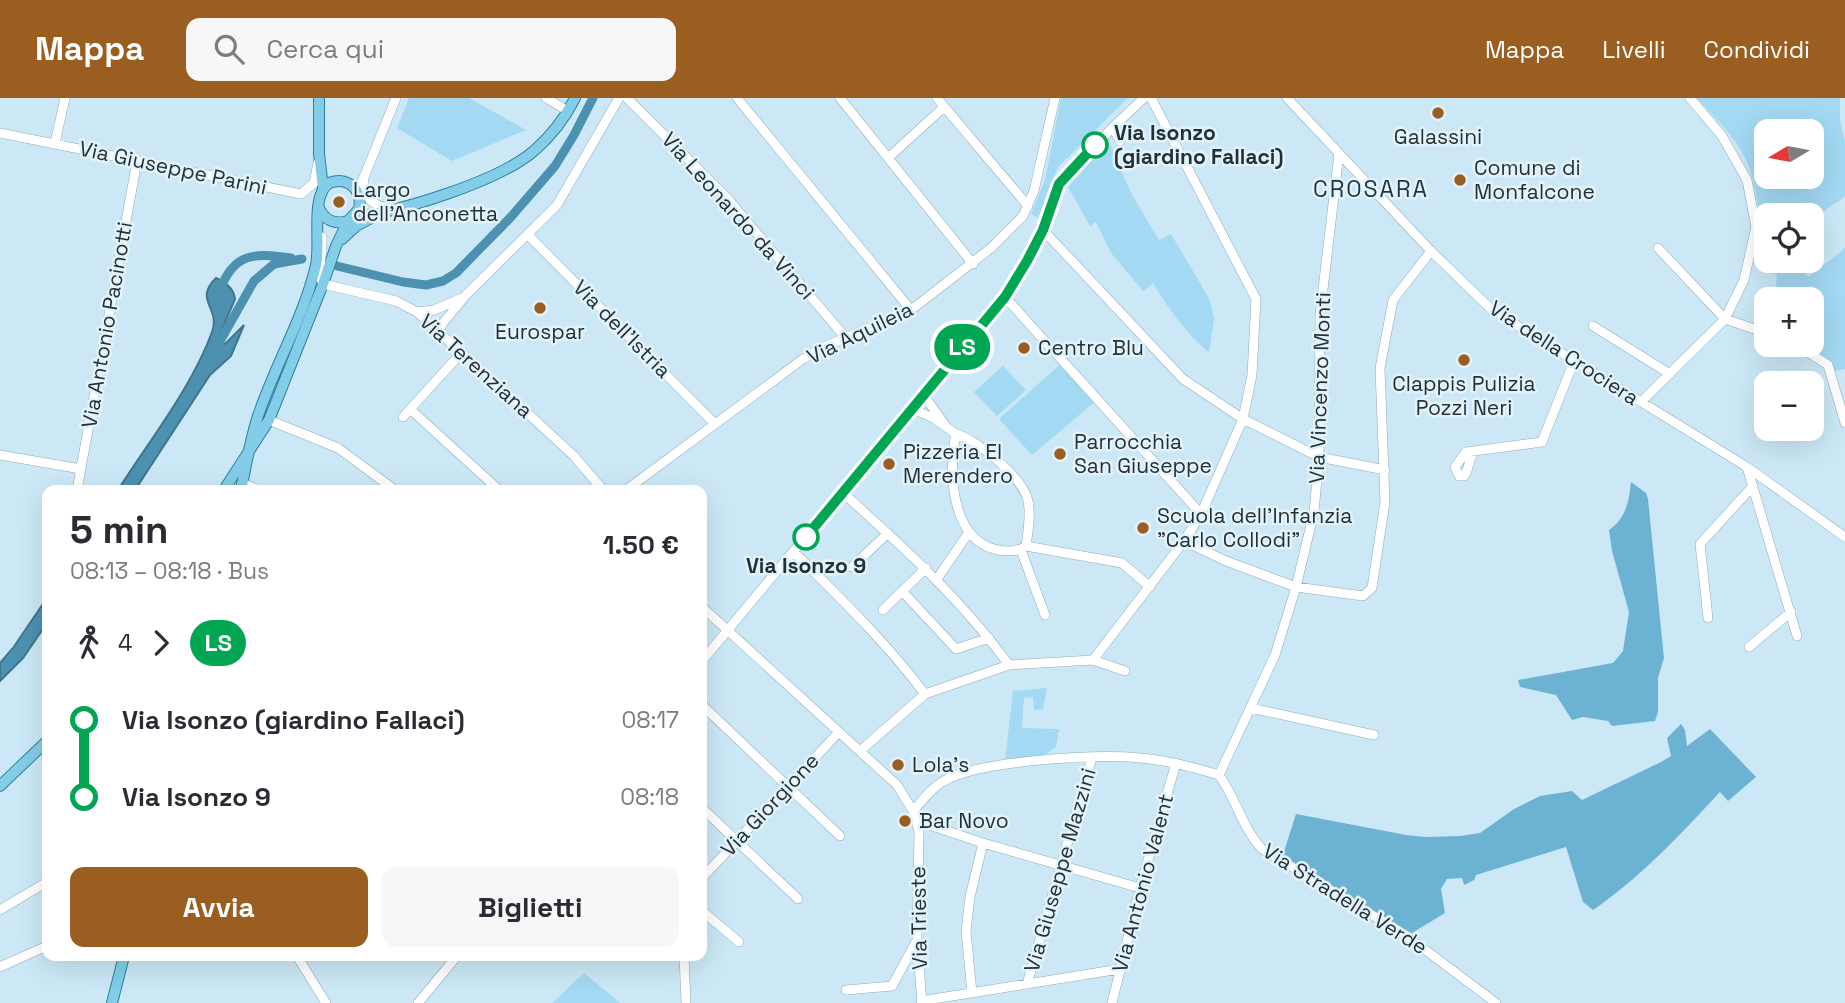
<!DOCTYPE html>
<html lang="it">
<meta charset="utf-8">
<style>
body{margin:0;font-family:"Space Grotesk",sans-serif;background:#f7f7f7;color:#2b2b33;height:100vh;display:flex;flex-direction:column;font-size:26px;white-space:nowrap}
*{box-sizing:border-box;margin:0}
p{font-size:23px;color:#7c7c81}
.icon{flex:none;width:38px;height:38px;fill:none;stroke:currentColor;stroke-width:2;stroke-linecap:round;stroke-linejoin:round}
.map{position:relative;flex:1;overflow:hidden}
.drawer{position:absolute;left:42px;top:387px;width:665px;height:476px;display:flex;flex-direction:column;background:#fff;border-radius:14px;box-shadow:0 7px 28px #0002}
.drawer>*{flex:none}
.badge{padding:0 14px;border-radius:23px;font-size:24px;line-height:46px}
.needle{width:46px;rotate:260deg}
.fabs{position:absolute;left:1754px;top:21px;display:grid;gap:14px}
.fabs a{display:grid;place-items:center;width:70px;height:70px;border-radius:14px;background:#fff;box-shadow:0 7px 28px #0002;font-size:35px}
.map>.badge{position:absolute;translate:-50% -50%;box-shadow:0 0 0 4px #fff}
.legs{display:flex;align-items:center;gap:10px;height:77px;padding:0 28px;font-size:23px}
.legs p{margin-inline-start:auto}
.summary{display:flex;align-items:center;justify-content:space-between;height:119px;padding:0 28px}
h1{font-size:38px;font-weight:600;line-height:52px}
.button{display:flex;gap:14px;margin-top:auto;padding:14px 28px}
.button a{flex:1;height:80px;border-radius:14px;background:#9b5e21;color:#fff;font-size:28px;font-weight:600;line-height:80px;text-align:center}
.button a+a{background:#f7f7f7;color:#2b2b33}
ul{padding:0 28px;list-style:none}
li{display:flex;align-items:center;gap:24px;height:77px;font-size:26px}
li i{display:grid;place-items:center;width:10px;height:100%;margin:0 9px;background:currentColor}
li i::after{content:'';width:18px;height:18px;margin:-9px;border:5px solid;border-radius:50%;background:#fff}
li p{margin-inline-start:auto}
li:first-child i{background:linear-gradient(#0000 50%,currentColor 0)}
li:last-child i{background:linear-gradient(currentColor 50%,#0000 0)}
header{display:flex;align-items:center;gap:42px;box-sizing:border-box;height:98px;padding:0 35px;background:#9b5e21;color:#fff}
header strong{font-size:33px}
nav{display:flex;gap:38px;margin-inline-start:auto;font-size:24px}
.search{width:490px;height:63px;background:#f7f7f7;display:flex;align-items:center;gap:18px;box-sizing:border-box;padding:0 24px;border-radius:14px;color:#7c7c81;font-size:26px}
.map>svg:first-child{display:block}
</style>
<header>
<strong>Mappa</strong>
<div class="search"><svg class="icon" aria-label="search" viewBox="0 0 24 24"><circle cx="10" cy="10" r="6"/><path d="M15 15l6 6"/></svg>Cerca qui</div>
<nav><a>Mappa</a><a>Livelli</a><a>Condividi</a></nav>
</header>
<div class="map">
<svg width="1845" height="905" viewBox="0 0 1845 905">
<rect width="100%" height="100%" fill="#cce8f6"/>
<path fill="#a3d9f3" fill-rule="evenodd" d="M409,0H469L526,32L452,63L397,30Z
M1061,0H1128L1058,69L1038,120L1031,116L1045,82Z
M1697,0H1840V22L1845,43V99L1811,122V117H1766V163H1798L1808,179L1845,150V271L1836,273L1807,247H1811V201H1773L1768,198L1776,189L1777,177L1758,170C1761,127 1761,78 1734,42C1723,27 1709,14 1697,0ZM1766,33H1811V79H1766Z
M1109,44L1131,95L1159,142L1171,136L1210,202L1214,221L1209,255C1186,234 1169,212 1153,185L1143,193L1111,155L1096,124L1090,128L1067,87L1078,72Z
M1063,264L1097,302L1032,357L999,321Z
M1003,268L1026,292L997,318L974,294Z
M1047,590L1043,611L1034,612L1033,599L1024,600L1022,630L1059,631L1056,649L1043,658L1005,663L1013,593Z
M584,875L620,905H552Z"/>
<path fill="#6cb2d2" d="M1631,384L1646,395L1648,401L1664,560L1658,580V614L1655,623L1612,628L1608,623L1583,619L1572,622L1556,597L1520,589L1518,582L1613,565L1623,553L1629,514L1612,453L1609,432C1626,420 1629,404 1631,384Z
M1681,626L1685,632L1687,648L1710,631L1756,679L1728,703L1720,694C1680,737 1641,779 1593,812L1583,804L1566,749L1476,777L1474,782L1464,787L1462,780L1447,781L1441,791L1445,815L1407,838L1281,763L1296,716L1406,737L1425,739L1460,738L1480,735L1514,711L1540,698L1572,693L1582,702L1661,664L1671,658L1667,640Z"/>
<path fill="#4c92b0" stroke="#40758b" stroke-width="2" d="M216,180C225,184 234,191 235,201L218,241L225,246L244,227L231,258L210,277L135,392H118C149,343 192,289 212,234C221,209 193,203 216,180Z
M47,500V525L23,560L0,583V565L13,550Z"/>
<g fill="none" stroke-linecap="round" stroke-linejoin="round">
<path stroke="#4c92b0" stroke-width="9" d="M337,168L403,184L426,187L443,183L456,175L510,120L555,68L574,37L593,0
M219,194C234,154 253,155 291,160
M215,252L254,183L274,166L302,161"/>
<defs>
<path id="minor" d="M546,0L568,13
M627,0L727,100L845,239
M737,0L911,212
M840,0L973,166
M937,0L1028,108
M1287,0L1431,153L1492,212L1747,369L1845,439
M1113,29L1120,43
M0,35L301,96L314,85L318,65
M55,45L65,0
M888,60L944,9
M364,84C364,101 372,106 387,110
M358,94L396,0
M1043,132L1183,281L1243,321L1319,359L1385,372
M528,137L715,326
M322,139C323,152 317,177 323,186L396,203L417,214L574,358L603,392
M1658,150L1725,221L1766,235
M1005,199L1201,416
M417,214L434,212L462,200
M1593,228L1670,276
M439,232L443,225L466,197L557,107L619,0
M1797,247L1828,267L1845,325
M923,296L945,327
M1641,304L1725,221L1744,182L1756,129L1747,82L1722,38L1690,0
M911,310L935,321L956,336
M410,311L499,392
M403,319L462,254
M269,322L338,350L395,392
M956,336C977,341 1024,381 1028,403C1031,417 1028,434 1026,448C1018,454 1004,454 994,451C951,439 948,373 956,336Z
M1475,353C1468,360 1470,370 1464,378H1459L1455,369L1466,354L1542,344L1574,263
M0,357L81,371
M1747,369L1797,538
M242,385L259,392
M77,392L137,63
M626,392L803,261L824,249L911,212L991,150L1023,118L1034,93L1055,0
M842,394C902,448 961,501 1009,567
M1184,443L1226,463L1296,489L1363,498L1372,490L1385,404L1380,270L1393,202L1431,153
M1026,448L1122,465L1150,489
M1021,452L1045,517
M794,454C840,500 886,544 925,596
M852,469L888,435
M937,481L969,434
M902,493L956,551L989,540
M702,509L897,687L913,713L919,734L917,842L922,905
M883,512L926,470
M1708,520L1700,446L1753,388
M1749,549L1791,514
M1093,562L1184,443L1201,416L1243,321L1252,277L1256,201L1151,0
M702,563L1005,199L1027,163L1043,132L1059,86L1113,29L1144,0
M702,607L840,738
M1251,610L1374,637
M860,653L925,596L1009,567L1093,562L1125,573
M1219,677L1275,557L1296,489L1314,414L1319,359L1320,217L1339,55
M1219,677C1236,700 1242,730 1262,751L1407,838L1496,905
M702,710L798,801
M913,713C922,703 932,689 944,683C980,662 1097,656 1140,660C1167,662 1193,669 1219,677
M917,723L983,745L1140,790
M702,780L839,634
M0,812L47,784
M702,813L739,844
M297,858L326,905
M684,858L686,905
M0,869L47,848
M1027,886L1092,659
M846,892L892,888L916,844
M972,895L966,833L970,799L983,745
M921,903L1120,871
M418,905L457,858
M1112,905L1140,790L1176,665"/>
<path id="major" d="M319,0V56L323,90
M319,110C324,122 335,127 348,123
M353,119C400,114 500,83 535,52C552,37 565,20 575,0
M342,141L356,128L371,120
M224,392L269,322L323,186L336,148L348,123L359,111C363,92 348,78 329,85C310,98 321,143 316,167C304,219 275,267 258,318C250,342 246,368 241,392
M0,688L47,643
M112,905L124,858"/>
</defs>
<use href="#minor" stroke="#90abb8" stroke-width="10"/>
<use href="#major" stroke="#2c809f" stroke-width="12"/>
<use href="#minor" stroke="#fff" stroke-width="9"/>
<use href="#major" stroke="#83cde8" stroke-width="10"/>
</g>
<g fill="none" stroke-linecap="round" stroke-linejoin="round">
<defs>
<path id="line-1" d="M806,439L1005,199L1027,163L1043,132L1059,86L1095,47"/>
</defs>
<use href="#line-1" stroke="#fff" stroke-width="16"/>
<use href="#line-1" stroke="#00a651" stroke-width="10"/>
</g>
<g fill="#9b5e21" stroke="#e2f3fc" stroke-width="2.5">
<circle cx="1438" cy="15" r="7"/>
<circle cx="1460" cy="82" r="7"/>
<circle cx="339" cy="104" r="7"/>
<circle cx="540" cy="210" r="7"/>
<circle cx="1024" cy="250" r="7"/>
<circle cx="1464" cy="262" r="7"/>
<circle cx="1060" cy="356" r="7"/>
<circle cx="889" cy="366" r="7"/>
<circle cx="1143" cy="430" r="7"/>
<circle cx="898" cy="667" r="7"/>
<circle cx="905" cy="723" r="7"/>
</g>
<g fill="#fff" stroke="#00a651" stroke-width="3.5">
<circle cx="1095" cy="47" r="12"/>
<circle cx="806" cy="439" r="12"/>
</g>
<g text-anchor="middle" stroke-width="5" stroke-linejoin="round" paint-order="stroke">
<g font-size="21" font-weight="bold" fill="#253036" stroke="#e2f3fc" text-anchor="start">
<text x="1114" y="42">Via Isonzo<tspan x="1114" dy="24">(giardino Fallaci)</tspan></text>
<text x="806" y="475" text-anchor="middle">Via Isonzo 9</text>
</g>
<g font-size="21" fill="#253036" stroke="#e2f3fc" text-anchor="start">
<text x="1438" y="46" text-anchor="middle">Galassini</text>
<text x="1474" y="77">Comune di<tspan x="1474" dy="24">Monfalcone</tspan></text>
<text x="353" y="99">Largo<tspan x="353" dy="24">dell'Anconetta</tspan></text>
<text x="540" y="241" text-anchor="middle">Eurospar</text>
<text x="1038" y="257">Centro Blu</text>
<text x="1464" y="293" text-anchor="middle">Clappis Pulizia<tspan x="1464" dy="24">Pozzi Neri</tspan></text>
<text x="1074" y="351">Parrocchia<tspan x="1074" dy="24">San Giuseppe</tspan></text>
<text x="903" y="361">Pizzeria El<tspan x="903" dy="24">Merendero</tspan></text>
<text x="1157" y="425">Scuola dell'Infanzia<tspan x="1157" dy="24">"Carlo Collodi"</tspan></text>
<text x="912" y="674">Lola's</text>
<text x="919" y="730">Bar Novo</text>
</g>
<g font-size="21" fill="#253036" stroke="#e2f3fc">
<text transform="translate(173 70) rotate(12)" y="7">Via Giuseppe Parini</text>
<text transform="translate(738 118) rotate(48)" y="7">Via Leonardo da Vinci</text>
<text transform="translate(107 227) rotate(-80)" y="7">Via Antonio Pacinotti</text>
<text transform="translate(622 231) rotate(45)" y="7">Via dell'Istria</text>
<text transform="translate(860 235) rotate(-26)" y="7">Via Aquileia</text>
<text transform="translate(1564 255) rotate(33)" y="7">Via della Crociera</text>
<text transform="translate(476 268) rotate(42)" y="7">Via Terenziana</text>
<text transform="translate(1320 290) rotate(-88)" y="7">Via Vincenzo Monti</text>
<text transform="translate(770 707) rotate(-47)" y="7">Via Giorgione</text>
<text transform="translate(1060 772) rotate(-74)" y="7">Via Giuseppe Mazzini</text>
<text transform="translate(1143 785) rotate(-75)" y="7">Via Antonio Valent</text>
<text transform="translate(1345 801) rotate(32)" y="7">Via Stradella Verde</text>
<text transform="translate(919 820) rotate(-91)" y="7">Via Trieste</text>
</g>
<g font-size="23" letter-spacing="2" fill="#1d353f" stroke="#e2f3fc">
<text x="1371" y="99">CROSARA</text>
</g>
</g>
</svg>
<div class="fabs">
<a><svg class="needle" viewBox="-14 -14 28 28"><path d="M0-13l5 13h-10z" fill="#e53935"/><path d="M0 13l5-13h-10z" fill="#7c7c81"/></svg></a>
<a><svg class="icon" aria-label="locate" viewBox="0 0 24 24"><circle cx="12" cy="12" r="6"/><path d="M12 2v4M12 18v4M2 12h4M18 12h4"/></svg></a>
<a>+</a>
<a>−</a>
</div>
<b class="badge" style="left:962px;top:249px;background:#00a651;color:#fff">LS</b>
<section class="drawer">
<div class="summary"><div><h1>5 min</h1><p>08:13 – 08:18 · Bus</p></div><b>1.50 €</b></div>
<div class="legs"><svg class="icon" aria-label="walk" viewBox="0 0 24 24"><circle cx="13" cy="4" r="2"/><path d="M13 8l-2 6 4 7M11 14l-3 7M7 12l3-4h3l4 4"/></svg>4<svg class="icon" aria-label="forward" viewBox="0 0 24 24"><path d="M9 5l7 7-7 7"/></svg><b class="badge" style="background:#00a651;color:#fff">LS</b></div>
<ul>
<li><i style="color:#00a651"></i><b>Via Isonzo (giardino Fallaci)</b><p>08:17</p></li>
<li><i style="color:#00a651"></i><b>Via Isonzo 9</b><p>08:18</p></li>
</ul>
<div class="button"><a>Avvia</a><a>Biglietti</a></div>
</section>
</div>
